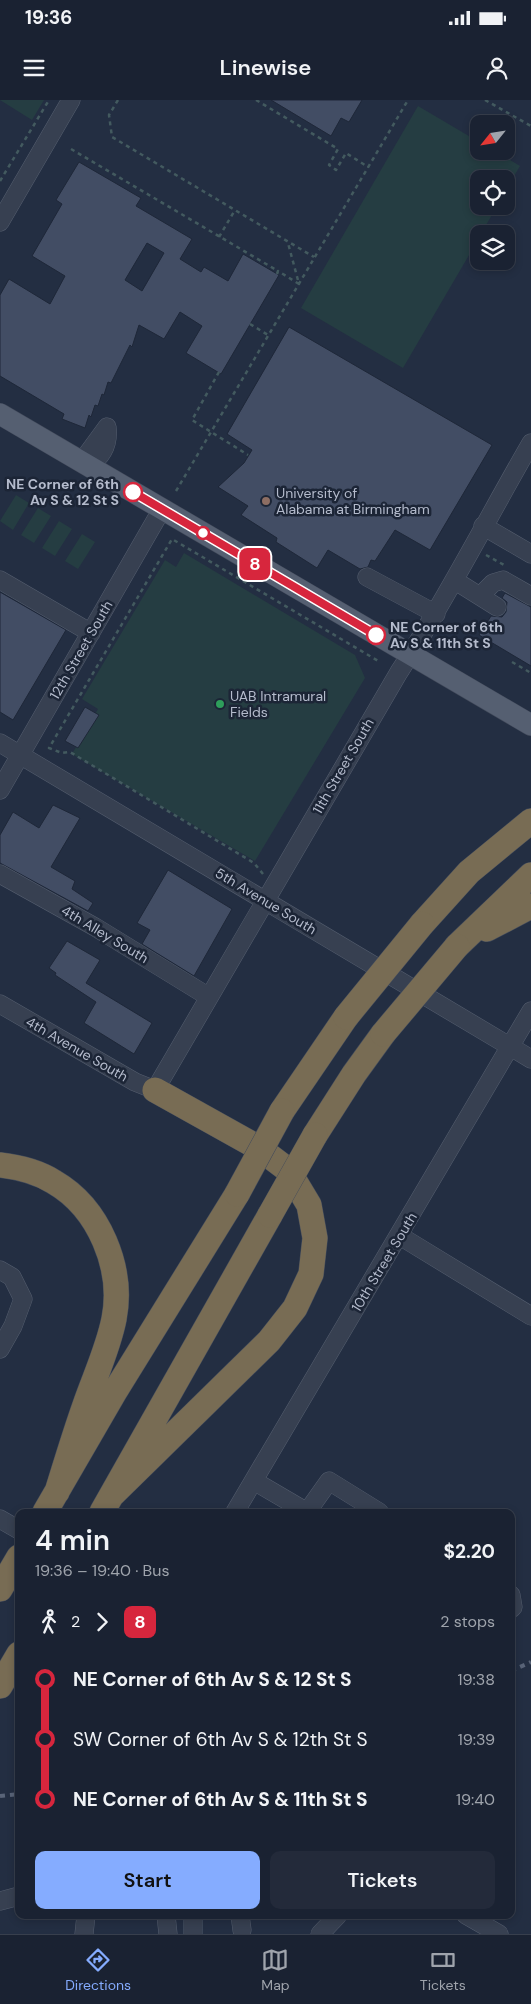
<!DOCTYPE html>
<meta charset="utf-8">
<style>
body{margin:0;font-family:"DM Sans",sans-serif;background:#232a3a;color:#f1f3f6;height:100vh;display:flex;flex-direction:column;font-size:19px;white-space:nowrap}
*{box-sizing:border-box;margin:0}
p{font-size:16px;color:#9fa4ac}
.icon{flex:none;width:28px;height:28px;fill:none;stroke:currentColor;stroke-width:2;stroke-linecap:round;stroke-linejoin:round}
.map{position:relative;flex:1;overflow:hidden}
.details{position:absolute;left:15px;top:1409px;width:500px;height:410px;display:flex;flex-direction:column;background:#1a2232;border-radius:10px;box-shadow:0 2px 8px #0003,0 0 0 1px #383f4d}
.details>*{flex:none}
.badge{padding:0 10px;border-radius:8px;font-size:18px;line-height:32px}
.needle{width:32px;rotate:240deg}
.fabs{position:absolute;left:470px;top:15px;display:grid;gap:10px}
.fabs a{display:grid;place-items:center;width:45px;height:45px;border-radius:10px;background:#1a2232;box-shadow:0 2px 8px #0003,0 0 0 1px #383f4d;font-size:25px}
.map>.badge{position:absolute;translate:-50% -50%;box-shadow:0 0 0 2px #fff}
.legs{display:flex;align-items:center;gap:8px;height:55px;padding:0 20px;font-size:16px}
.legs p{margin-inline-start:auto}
.head{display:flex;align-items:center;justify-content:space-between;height:85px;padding:0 20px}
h1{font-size:28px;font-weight:600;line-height:38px}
.action{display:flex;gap:10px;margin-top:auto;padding:10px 20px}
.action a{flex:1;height:58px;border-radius:10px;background:#85acff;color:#111;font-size:20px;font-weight:600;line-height:58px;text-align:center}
.action a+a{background:#232a3a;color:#f1f3f6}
ul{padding:0 20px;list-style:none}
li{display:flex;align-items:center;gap:18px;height:60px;font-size:19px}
li i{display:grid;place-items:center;width:8px;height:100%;margin:0 6px;background:currentColor}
li i::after{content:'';width:12px;height:12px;margin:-6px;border:4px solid;border-radius:50%;background:#1a2232}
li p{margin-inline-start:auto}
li:first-child i{background:linear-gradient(#0000 50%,currentColor 0)}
li:last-child i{background:linear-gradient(currentColor 50%,#0000 0)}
.status{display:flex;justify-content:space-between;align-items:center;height:35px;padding:0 25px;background:#1a2232;direction:ltr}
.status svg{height:14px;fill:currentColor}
header{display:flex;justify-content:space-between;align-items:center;height:65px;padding:0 20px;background:#1a2232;font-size:22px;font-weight:600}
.dock{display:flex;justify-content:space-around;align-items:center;height:70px;border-top:1px solid #383f4d;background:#1a2232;font-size:14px;color:#9fa4ac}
.dock a{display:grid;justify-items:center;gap:2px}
.dock .active{color:#85acff}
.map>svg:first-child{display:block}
</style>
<div class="status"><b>19:36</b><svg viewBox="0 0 49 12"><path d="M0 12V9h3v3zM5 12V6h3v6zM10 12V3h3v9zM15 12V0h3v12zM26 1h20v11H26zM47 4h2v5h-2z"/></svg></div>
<header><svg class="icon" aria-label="menu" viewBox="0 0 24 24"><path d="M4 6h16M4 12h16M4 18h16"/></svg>Linewise<svg class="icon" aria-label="person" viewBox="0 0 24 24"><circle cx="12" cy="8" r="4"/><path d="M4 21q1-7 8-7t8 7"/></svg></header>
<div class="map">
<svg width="531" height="1834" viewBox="0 0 531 1834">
<rect width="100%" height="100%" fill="#232e42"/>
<path fill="#253d42" d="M0,0H44L32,20Z
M418,6L479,42V51H495L520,66L506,90V79H479V106H497L481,134H479V138L403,268L301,208Z
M16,395L29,403L13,430L0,421Z
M38,408L51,416L34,443L21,435Z
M59,421L72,429L55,456L42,448Z
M82,434L95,442L78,469L65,461Z
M184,453L355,555L365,578L255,761L72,654L98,609L82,599L165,460L176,467Z"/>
<path fill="#424d64" stroke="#1e2738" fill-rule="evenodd" d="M271,0H362L349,22L341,18L331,36Z
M79,62L141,98L136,106L192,139L180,159L201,172L204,167L228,181L243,154L279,175L221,274L186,253L202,226L180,212L164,239L139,225L132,247L130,245L111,283L108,282L104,295L102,294L98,306L95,305L91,317L89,315L85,328L62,319L64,314L0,276V195L9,179L50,204L65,176L32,156L62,104L56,100ZM147,143L164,153L142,191L125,180Z
M289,227L492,345L430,450L395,430L375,461L371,460L368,467L360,469L328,450L317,468L276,442L277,438L241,415L248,406L218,387L244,363L252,350L227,334Z
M0,492L66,530L13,620L0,612Z
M505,493L531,507V566L479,535L491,516L502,517L506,512L507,502L502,498Z
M85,607L99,615L78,648L65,641Z
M53,705L80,718L51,767L75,781L72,789L93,803L88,811L0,763V735L13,712L39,728Z
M168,770L232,809L194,876L142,844L150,830L137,823Z
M67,841L100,860L86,883L152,923L134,954L84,923L96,902L55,875L56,873L49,868Z"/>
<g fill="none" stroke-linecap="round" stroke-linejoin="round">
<defs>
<path id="minor" d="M0,122L71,0
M107,327C109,344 102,357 88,366V353Z
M483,426L531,454
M367,477L436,514
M0,480L91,533
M454,480L497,507
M480,496L493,483L503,480L531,496
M0,643L531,959
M0,690L162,409
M0,774L95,827L209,897
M0,904L135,982L155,990L399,572C447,498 487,419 531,343
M400,1136L531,1216
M0,1170L12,1177L23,1199L13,1226L0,1249
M254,1381L307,1412
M235,1412L531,911
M307,1412L329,1381L379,1412
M0,1419L19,1430
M511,1495L513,1507L511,1509
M0,1801L19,1796
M166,1815L168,1834
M240,1815L242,1830
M466,1815L499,1834
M84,1834L86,1815
M193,1834V1815
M320,1834L338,1815"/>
<path id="major" d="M0,314L531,625"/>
<path id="highway" d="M422,824L469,772L531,721
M487,829L531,806
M457,846L531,775
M282,1011L346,917
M315,1035L354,974L383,934
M0,1065C18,1067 38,1072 54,1082C99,1108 124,1168 114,1219C108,1249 95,1276 85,1305C75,1333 66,1363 57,1392
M112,1395L269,1241L295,1208L311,1174L315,1138L309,1105L288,1070L259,1048L155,990
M45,1412L114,1293L237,1094
M102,1412L270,1115
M0,1489L19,1457
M0,1586L19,1554"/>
</defs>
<use href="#minor" stroke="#555e6f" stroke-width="19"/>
<use href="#major" stroke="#41495a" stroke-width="22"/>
<use href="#highway" stroke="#424b5c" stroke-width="26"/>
<path stroke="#435a5f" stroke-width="2.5" stroke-dasharray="4 4" stroke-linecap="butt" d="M118,0L109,15L112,37L314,157
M256,0L338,49L329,65L336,70L346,53L368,67
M485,0L531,26
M71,49L278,171
M0,81L49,0
M219,137L235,110
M277,174L278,171L299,184L288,143
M250,224L268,235
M219,272L192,320L248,355
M176,391L408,0
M486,455L504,465
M512,562L531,573
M263,774L254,763L70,652L62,653L49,648L172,439L380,562"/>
<use href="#minor" stroke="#374051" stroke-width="18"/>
<use href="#major" stroke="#555f71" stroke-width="21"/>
<use href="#highway" stroke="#786c54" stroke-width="25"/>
<path stroke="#596478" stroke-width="4" stroke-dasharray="5 5" stroke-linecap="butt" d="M511,1571L531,1562
M0,1696L19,1694"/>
<defs>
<path id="highway-bridge" d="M346,917L422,824
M383,934L457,846
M237,1094L282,1011
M270,1115L315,1035"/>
</defs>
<use href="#highway-bridge" stroke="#424b5c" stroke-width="26" stroke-linecap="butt"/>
<use href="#highway-bridge" stroke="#786c54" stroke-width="25"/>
</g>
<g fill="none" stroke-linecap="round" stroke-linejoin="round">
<defs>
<path id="line-1" d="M133,392L376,535"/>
</defs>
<use href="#line-1" stroke="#fff" stroke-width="11"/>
<use href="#line-1" stroke="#d7263d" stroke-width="8"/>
</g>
<g fill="#fff" stroke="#d7263d" stroke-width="2.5">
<circle cx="133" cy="392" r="9"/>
<circle cx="203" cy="433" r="6"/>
<circle cx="376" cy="535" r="9"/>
</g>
<circle fill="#8d6e63" stroke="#1c2536" stroke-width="2" cx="266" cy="401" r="5"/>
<circle fill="#2e9e5b" stroke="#1c2536" stroke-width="2" cx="220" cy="604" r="5"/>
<g text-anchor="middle" stroke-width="5" stroke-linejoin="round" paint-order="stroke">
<g font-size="14" font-weight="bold" fill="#b4bbcc" stroke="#1c2536" text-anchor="end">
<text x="119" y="389">NE Corner of 6th<tspan x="119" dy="16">Av S &amp; 12 St S</tspan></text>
<text x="390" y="532" text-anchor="start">NE Corner of 6th<tspan x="390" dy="16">Av S &amp; 11th St S</tspan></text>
</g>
<g font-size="14" fill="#b4bbcc" stroke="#1c2536" text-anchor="start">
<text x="276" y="398">University of<tspan x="276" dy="16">Alabama at Birmingham</tspan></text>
<text x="230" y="601">UAB Intramural<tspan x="230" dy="16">Fields</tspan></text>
</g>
<g font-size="14" fill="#b4bbcc" stroke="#1c2536">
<text transform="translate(81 550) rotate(-60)" y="5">12th Street South</text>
<text transform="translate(343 666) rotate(-60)" y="5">11th Street South</text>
<text transform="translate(266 801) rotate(31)" y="5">5th Avenue South</text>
<text transform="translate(105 834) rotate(31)" y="5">4th Alley South</text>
<text transform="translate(77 949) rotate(30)" y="5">4th Avenue South</text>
<text transform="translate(384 1162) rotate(-59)" y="5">10th Street South</text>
</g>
</g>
</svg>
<div class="fabs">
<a><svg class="needle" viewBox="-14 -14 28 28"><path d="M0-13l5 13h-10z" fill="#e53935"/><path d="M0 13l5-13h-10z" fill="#9fa4ac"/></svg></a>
<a><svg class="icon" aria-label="locate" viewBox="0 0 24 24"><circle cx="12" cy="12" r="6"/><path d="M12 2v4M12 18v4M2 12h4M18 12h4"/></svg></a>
<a><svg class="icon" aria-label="layers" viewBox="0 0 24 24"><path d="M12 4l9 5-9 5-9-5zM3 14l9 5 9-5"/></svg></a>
</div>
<b class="badge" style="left:255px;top:464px;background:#d7263d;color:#fff">8</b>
<section class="details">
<div class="head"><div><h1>4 min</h1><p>19:36 – 19:40 · Bus</p></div><b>$2.20</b></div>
<div class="legs"><svg class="icon" aria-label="walk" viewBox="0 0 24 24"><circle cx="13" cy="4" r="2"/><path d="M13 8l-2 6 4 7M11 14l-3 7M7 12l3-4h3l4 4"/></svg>2<svg class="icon" aria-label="forward" viewBox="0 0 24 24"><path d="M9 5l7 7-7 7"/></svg><b class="badge" style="background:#d7263d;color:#fff">8</b><p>2 stops</p></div>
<ul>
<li><i style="color:#d7263d"></i><b>NE Corner of 6th Av S &amp; 12 St S</b><p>19:38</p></li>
<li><i style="color:#d7263d"></i><span>SW Corner of 6th Av S &amp; 12th St S</span><p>19:39</p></li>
<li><i style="color:#d7263d"></i><b>NE Corner of 6th Av S &amp; 11th St S</b><p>19:40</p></li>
</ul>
<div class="action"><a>Start</a><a>Tickets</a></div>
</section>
</div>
<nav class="dock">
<a class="active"><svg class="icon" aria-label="directions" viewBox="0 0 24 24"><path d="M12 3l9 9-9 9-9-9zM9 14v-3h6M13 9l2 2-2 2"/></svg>Directions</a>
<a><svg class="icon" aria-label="map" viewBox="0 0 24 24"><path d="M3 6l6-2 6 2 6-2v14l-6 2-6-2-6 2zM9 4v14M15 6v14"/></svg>Map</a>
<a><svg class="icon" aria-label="tickets" viewBox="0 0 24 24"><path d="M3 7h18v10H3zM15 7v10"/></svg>Tickets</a>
</nav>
